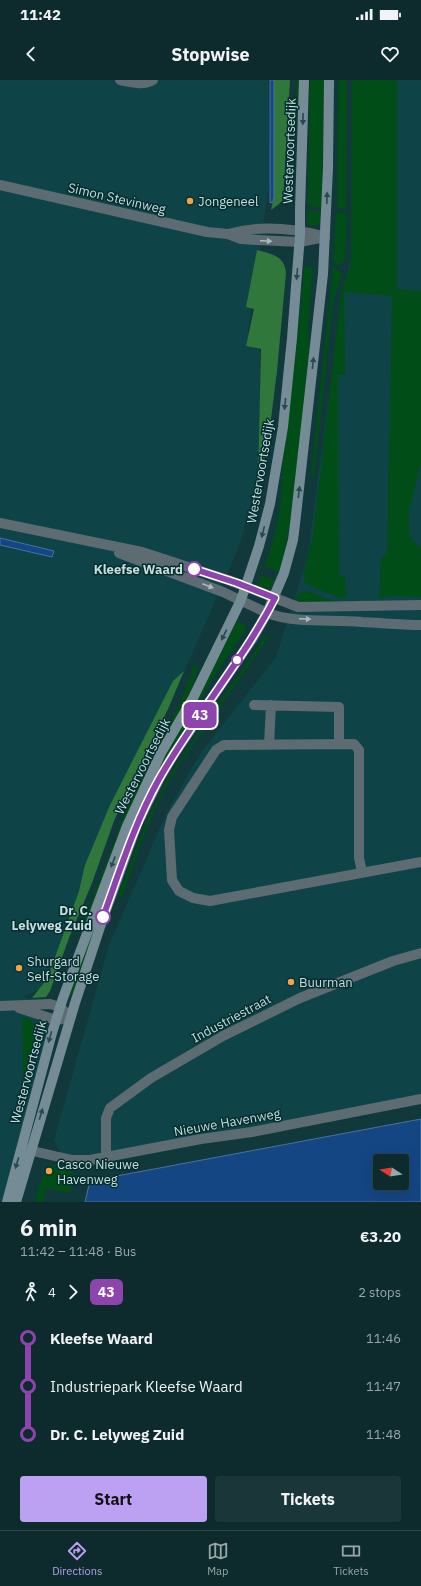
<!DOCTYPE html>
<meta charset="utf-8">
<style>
body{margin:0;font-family:"IBM Plex Sans",sans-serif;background:#1b3638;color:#f1f3f6;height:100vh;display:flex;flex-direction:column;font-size:15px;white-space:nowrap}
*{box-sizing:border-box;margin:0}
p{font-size:13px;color:#9aa7a9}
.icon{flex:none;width:22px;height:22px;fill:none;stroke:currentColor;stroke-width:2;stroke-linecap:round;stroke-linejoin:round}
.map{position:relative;height:1122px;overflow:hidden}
.sheet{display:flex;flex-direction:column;background:#0d2a2c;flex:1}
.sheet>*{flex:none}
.badge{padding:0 8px;border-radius:6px;font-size:14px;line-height:26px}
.needle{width:26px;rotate:282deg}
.buttons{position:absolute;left:373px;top:1074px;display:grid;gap:8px}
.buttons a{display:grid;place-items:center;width:36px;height:36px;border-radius:4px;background:#0d2a2c;box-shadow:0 4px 16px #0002,0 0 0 1px #2d4648;font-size:20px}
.map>.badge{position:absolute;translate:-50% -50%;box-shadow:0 0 0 2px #fff}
.legs{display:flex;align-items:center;gap:6px;height:44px;padding:0 20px;font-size:13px}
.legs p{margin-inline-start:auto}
.headline{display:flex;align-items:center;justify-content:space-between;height:68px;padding:0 20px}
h1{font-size:22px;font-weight:700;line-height:30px}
.button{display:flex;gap:8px;margin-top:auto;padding:8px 20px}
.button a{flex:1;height:46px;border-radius:4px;background:#bca0f2;color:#111;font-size:16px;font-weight:700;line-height:46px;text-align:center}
.button a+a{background:#1b3638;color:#f1f3f6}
ul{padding:0 20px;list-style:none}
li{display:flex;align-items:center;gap:14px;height:48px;font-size:15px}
li i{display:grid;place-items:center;width:6px;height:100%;margin:0 5px;background:currentColor}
li i::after{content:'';width:10px;height:10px;margin:-5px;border:3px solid;border-radius:50%;background:#0d2a2c}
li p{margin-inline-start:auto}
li:first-child i{background:linear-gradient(#0000 50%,currentColor 0)}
li:last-child i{background:linear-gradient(currentColor 50%,#0000 0)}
.status{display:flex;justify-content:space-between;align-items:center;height:28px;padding:0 20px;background:#0d2a2c;direction:ltr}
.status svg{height:11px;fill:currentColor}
header{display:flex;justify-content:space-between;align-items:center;height:52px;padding:0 20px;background:#0d2a2c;font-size:18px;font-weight:700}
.tab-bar{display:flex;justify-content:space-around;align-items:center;height:56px;border-top:1px solid #2d4648;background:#0d2a2c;font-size:11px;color:#9aa7a9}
.tab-bar a{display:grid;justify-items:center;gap:2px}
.tab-bar .current{color:#bca0f2}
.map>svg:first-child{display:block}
</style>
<div class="status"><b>11:42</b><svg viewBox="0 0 49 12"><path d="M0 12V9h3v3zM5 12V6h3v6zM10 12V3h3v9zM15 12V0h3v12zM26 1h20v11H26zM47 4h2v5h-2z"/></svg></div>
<header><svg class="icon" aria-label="back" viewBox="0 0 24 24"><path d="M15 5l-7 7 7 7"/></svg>Stopwise<svg class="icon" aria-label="heart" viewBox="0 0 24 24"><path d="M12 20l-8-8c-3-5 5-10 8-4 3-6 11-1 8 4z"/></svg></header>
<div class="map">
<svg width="421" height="1122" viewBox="0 0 421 1122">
<rect width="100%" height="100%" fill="#11383b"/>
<path fill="#0e4447" d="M0,0H268L269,104L246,266L260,270L259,394L240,464L168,629L120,718L93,798L45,907L25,916L51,959L9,1122H0Z
M354,0H421V1014L68,1088L54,1060L109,865L167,732L200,674L276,577L308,475L342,215L351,176Z"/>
<path fill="#004d17" d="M297,0H299V29L294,61L292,126L290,125L293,56L296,35Z
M310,0H324L322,128L308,126Z
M338,0H347L346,127L344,129L337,128Z
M352,0H397V209L421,211V384L409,431V456L421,468V517L394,516L379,518L381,478L387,473L392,216L344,212L345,295H338L339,495L345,496L347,517L341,518L306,504L304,501L305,496L303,495L313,456L341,213L350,186L351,176Z
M308,131H321L319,145L312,146C305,143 308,138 308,131Z
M336,132L345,133L347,136L345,181L339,185L333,184Z
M304,186L313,187L308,247L310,280L290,443L286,466L279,492L264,486C276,456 283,424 282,392L301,227Z
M333,188L338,189L342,194L333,222L314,397L311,396Z
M261,495L276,500L270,509H260L258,505Z
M302,511L311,512L330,520L348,521L300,522L296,520L297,515Z
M237,541L248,546L211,601L155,702L73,915L67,914L161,684L205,605Z
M266,555L269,557L267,560L179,685C153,726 138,773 122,818L118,816L147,741L171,693Z
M194,585L199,587L192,607L136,717L94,826L79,853L58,909L79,852L90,825L127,728L181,621Z
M22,936L31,940L37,946L25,1011L23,1010Z
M51,1085C63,1087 77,1086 73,1102C72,1106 72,1110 68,1113L46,1108L43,1122H35L39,1106L48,1086Z"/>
<path fill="#30773c" d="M274,0H290L283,120L279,124L271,130L274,117Z
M257,170C272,174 285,176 286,193L277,291L268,363L265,377L258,398L261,269L246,266L254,229L246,227Z
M184,591L168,629L129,707L114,741L92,803L69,858L50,911L46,917L32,918L47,899L79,811L85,785L110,725L173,601Z"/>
<path fill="#144683" stroke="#4a739e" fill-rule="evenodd" d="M270,0H274V117L273,122L270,123Z
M0,458L54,471L52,477L0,465Z
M421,1039V1122H85L90,1101ZM380,1081H402V1103H380Z"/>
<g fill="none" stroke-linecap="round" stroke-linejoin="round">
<path stroke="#5d6b72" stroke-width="10" d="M120,0C131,2 143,6 153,0
M0,105L207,152L228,154L241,159L258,160L300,162L325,157
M228,154C259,145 293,148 323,156
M275,518L298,527L421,525
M267,533C297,544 331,539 362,542C382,543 401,545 421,545
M254,625L339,627V664
M269,665L271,625
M362,792L359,778V670L354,664L224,665L216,670L172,737L169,750L172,800L179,811L193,818L210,821L421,782
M0,926L50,924L60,927L70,937
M19,928L56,940L63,939
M24,1069L72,1080H90L201,1059L252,1052L421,1019
M106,1077V1038L110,1028L151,998L223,956L300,918L393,881L421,873"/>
<path stroke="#5d6b72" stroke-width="10" d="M0,443L142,472L228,500L275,518
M119,473L223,512L267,533"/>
<path stroke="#758b95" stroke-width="10" d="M7,1122L52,953L63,918L127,746L161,673L193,618L241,520L259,466L270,424L283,347L292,258L300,155V129L304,0
M16,1122L75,923L103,838L137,744L159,699L174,674L252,559L267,533L284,493L293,460L295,444L323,194L328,88L329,0"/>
</g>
<defs><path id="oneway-solid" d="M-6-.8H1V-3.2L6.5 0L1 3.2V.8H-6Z"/></defs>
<g fill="#264a4e">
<use href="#oneway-solid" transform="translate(303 39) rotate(91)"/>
<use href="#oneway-solid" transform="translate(327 118) rotate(-88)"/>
<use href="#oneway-solid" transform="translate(297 194) rotate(95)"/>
<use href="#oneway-solid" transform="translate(313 283) rotate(-84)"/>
<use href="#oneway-solid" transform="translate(285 324) rotate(96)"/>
<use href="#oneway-solid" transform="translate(299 412) rotate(-83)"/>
<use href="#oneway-solid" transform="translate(263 452) rotate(104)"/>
<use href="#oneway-solid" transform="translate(224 555) rotate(116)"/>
<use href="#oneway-solid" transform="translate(113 782) rotate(111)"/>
<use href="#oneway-solid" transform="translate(50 957) rotate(106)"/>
<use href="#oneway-solid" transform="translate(41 1034) rotate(-74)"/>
<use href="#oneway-solid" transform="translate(17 1083) rotate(107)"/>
</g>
<g fill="#a9bbbe">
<use href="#oneway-solid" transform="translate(266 161) rotate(2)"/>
<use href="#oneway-solid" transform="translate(208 506) rotate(21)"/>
<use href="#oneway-solid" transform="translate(305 539) rotate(2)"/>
</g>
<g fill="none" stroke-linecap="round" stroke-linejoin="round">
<defs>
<path id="line-1" d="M103,837C120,790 135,742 159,699C194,637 242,582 275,518L237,503L194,489"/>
</defs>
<use href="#line-1" stroke="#fff" stroke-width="9"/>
<use href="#line-1" stroke="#8e44ad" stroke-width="6"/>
</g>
<g fill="#f5a346" stroke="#042e30" stroke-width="1.5">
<circle cx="190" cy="121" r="4"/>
<circle cx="19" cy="888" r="4"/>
<circle cx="291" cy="902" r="4"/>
<circle cx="49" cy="1091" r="4"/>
</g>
<g fill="#fff" stroke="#8e44ad" stroke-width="2">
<circle cx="194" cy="489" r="7"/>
<circle cx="237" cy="580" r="5"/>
<circle cx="103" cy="837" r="7"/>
</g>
<g text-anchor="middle" stroke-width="3" stroke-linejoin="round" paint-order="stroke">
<g font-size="13" fill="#c9ddde" stroke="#042e30">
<text transform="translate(289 71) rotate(-88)" y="5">Westervoortsedijk</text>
<text transform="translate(117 118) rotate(13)" y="5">Simon Stevinweg</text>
<text transform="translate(260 391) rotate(-80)" y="5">Westervoortsedijk</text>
<text transform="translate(142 686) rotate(-63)" y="5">Westervoortsedijk</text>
<text transform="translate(231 938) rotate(-28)" y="5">Industriestraat</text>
<text transform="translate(28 992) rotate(-75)" y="5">Westervoortsedijk</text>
<text transform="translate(227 1042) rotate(-10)" y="5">Nieuwe Havenweg</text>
</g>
<g font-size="13" fill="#c9ddde" stroke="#042e30" text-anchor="start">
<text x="198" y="126">Jongeneel</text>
<text x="27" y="886">Shurgard<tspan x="27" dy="15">Self-Storage</tspan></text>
<text x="299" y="907">Buurman</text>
<text x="57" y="1089">Casco Nieuwe<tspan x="57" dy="15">Havenweg</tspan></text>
</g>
<g font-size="13" font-weight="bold" fill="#c9ddde" stroke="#042e30" text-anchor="end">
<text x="183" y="494">Kleefse Waard</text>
<text x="92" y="835">Dr. C.<tspan x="92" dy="15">Lelyweg Zuid</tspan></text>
</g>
</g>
</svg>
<div class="buttons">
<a><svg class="needle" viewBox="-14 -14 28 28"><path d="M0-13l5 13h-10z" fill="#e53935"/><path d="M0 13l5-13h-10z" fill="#9aa7a9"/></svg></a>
</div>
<b class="badge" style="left:200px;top:635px;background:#8e44ad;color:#fff">43</b>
</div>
<section class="sheet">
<div class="headline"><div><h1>6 min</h1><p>11:42 – 11:48 · Bus</p></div><b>€3.20</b></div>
<div class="legs"><svg class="icon" aria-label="walk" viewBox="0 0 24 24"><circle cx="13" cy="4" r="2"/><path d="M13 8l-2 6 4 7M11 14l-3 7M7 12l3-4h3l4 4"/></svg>4<svg class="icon" aria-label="forward" viewBox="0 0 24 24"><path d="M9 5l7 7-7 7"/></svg><b class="badge" style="background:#8e44ad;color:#fff">43</b><p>2 stops</p></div>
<ul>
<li><i style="color:#8e44ad"></i><b>Kleefse Waard</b><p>11:46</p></li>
<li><i style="color:#8e44ad"></i><span>Industriepark Kleefse Waard</span><p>11:47</p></li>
<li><i style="color:#8e44ad"></i><b>Dr. C. Lelyweg Zuid</b><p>11:48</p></li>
</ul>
<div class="button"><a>Start</a><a>Tickets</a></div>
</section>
<nav class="tab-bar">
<a class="current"><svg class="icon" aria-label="directions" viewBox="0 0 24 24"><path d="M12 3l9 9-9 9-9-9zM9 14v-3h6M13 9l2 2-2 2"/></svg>Directions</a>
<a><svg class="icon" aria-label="map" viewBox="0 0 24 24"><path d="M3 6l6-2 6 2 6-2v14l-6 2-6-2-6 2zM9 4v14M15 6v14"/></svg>Map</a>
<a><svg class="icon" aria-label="tickets" viewBox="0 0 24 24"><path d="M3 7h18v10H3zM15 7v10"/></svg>Tickets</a>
</nav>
